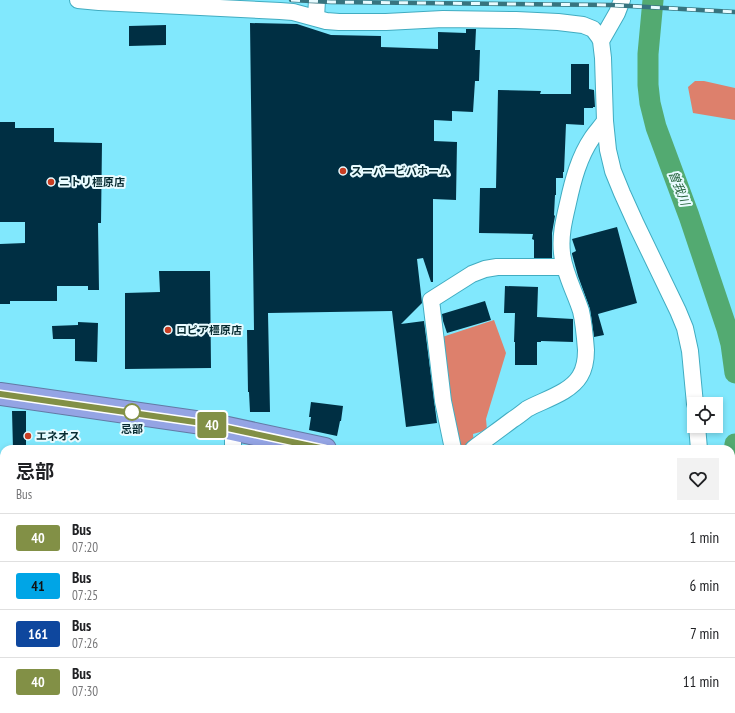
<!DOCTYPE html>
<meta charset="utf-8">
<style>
body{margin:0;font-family:"PT Sans Narrow","Noto Sans JP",sans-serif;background:#f2f2f2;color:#202124;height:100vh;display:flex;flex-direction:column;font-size:15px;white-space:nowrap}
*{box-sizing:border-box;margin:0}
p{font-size:13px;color:#757577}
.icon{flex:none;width:22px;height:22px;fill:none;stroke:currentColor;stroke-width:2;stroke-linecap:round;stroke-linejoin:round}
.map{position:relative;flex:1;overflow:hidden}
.drawer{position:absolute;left:0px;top:445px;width:735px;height:268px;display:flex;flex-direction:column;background:#fff;border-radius:12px 12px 0 0;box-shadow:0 2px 6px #0003}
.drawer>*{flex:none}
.badge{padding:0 8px;border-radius:3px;font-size:14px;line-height:26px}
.controls{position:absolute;left:687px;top:397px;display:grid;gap:8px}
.controls a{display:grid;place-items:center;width:36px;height:36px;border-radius:0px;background:#fff;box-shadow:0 2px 6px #0003;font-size:20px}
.map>.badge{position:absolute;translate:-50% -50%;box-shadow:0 0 0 2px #fff}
.round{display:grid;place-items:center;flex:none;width:42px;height:42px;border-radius:0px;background:#f2f2f2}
.headline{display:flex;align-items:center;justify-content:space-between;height:68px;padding:0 16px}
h1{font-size:19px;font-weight:700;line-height:30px}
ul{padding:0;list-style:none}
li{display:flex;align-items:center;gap:12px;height:48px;padding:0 16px;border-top:1px solid #e0e0e0}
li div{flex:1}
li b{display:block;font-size:15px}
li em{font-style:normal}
li .badge{min-width:44px;font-weight:700;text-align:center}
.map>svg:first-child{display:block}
</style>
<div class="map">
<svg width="735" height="713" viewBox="0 0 735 713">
<rect width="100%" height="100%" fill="#81e8fd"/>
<path fill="#dd806c" d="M695,81H704L735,88V120L693,113L688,87Z
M494,320L506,353L486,419L487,430L473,434L474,444L449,447L430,341Z"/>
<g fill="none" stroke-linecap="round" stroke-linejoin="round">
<path stroke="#53aa71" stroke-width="21" d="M653,0L648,54V85L650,103L656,127L689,216L727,329L731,344L735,373
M731,484L735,444
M695,713L696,709"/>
</g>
<path fill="#002f43" d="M250,23L297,24L331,35L381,36V47L438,49V32L466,33V29H476L475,50H480L479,81H475L473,112L452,111V121L434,120V141L457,142L456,200L433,199V282H431L423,258L417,259L422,303L401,324L424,321L437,423L406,427L392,311L268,313L270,412H250L249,392H248L247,330H254Z
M166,25V45L129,46V26Z
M571,64H589V89L594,90L595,107H593V108H584V125L566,124L564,172H563V178H556V195H555L554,215L555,216L552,233V258H534V240L532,239L533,234L479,233L480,188H496L498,90L541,91L540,94H571Z
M0,122H15V128H54V142L102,143L101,223H98L99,290H88V286H57V301H10V304H0V244L25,243V222H0Z
M617,227L637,303L598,314L604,335L594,337L590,309L578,276L572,254V253L576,251L572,239Z
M159,271H210L211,368L125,369V293L160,292Z
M505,286L538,287L537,317L573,319V342L541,341V342H537V365H515V342H514L515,313H504Z
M485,301L491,320L447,333L443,321L442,314Z
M78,322L98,323L97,362L75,361V339H53L52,326L78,325Z
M311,402L343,406L341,421H340L337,436L309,430L311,417H309Z
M12,411H26V449H13Z"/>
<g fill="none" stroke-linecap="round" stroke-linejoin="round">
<defs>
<path id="minor" d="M78,0L99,2L280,11L293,12L326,21L339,22H386L443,19L516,20L558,22L583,25L593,29L599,37L601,41L603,58L605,121L608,150L613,171L622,193L636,224L678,311L685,328L690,351L695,404
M316,18L317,0
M601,41L617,13L622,0
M697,426L699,449
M233,430V449
M453,449L443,401L431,300L472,274L485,269L497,267H565
M473,449C486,439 499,430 512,420C517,417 522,413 527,409C543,400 570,393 580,376C585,368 586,359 586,350C585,337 584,324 581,311C575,292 564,273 562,253C560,236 564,220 568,203C573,180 579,157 592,138C596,132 601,127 605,121
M0,510H4
M0,704H4
M242,709V713
M310,709V713
M559,709L571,713
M413,713V709
M663,713L664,709"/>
<path id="highway" d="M0,394L209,424L325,449
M731,533H735"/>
</defs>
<use href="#minor" stroke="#41acc1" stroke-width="18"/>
<use href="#highway" stroke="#637aa5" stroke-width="24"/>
<use href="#minor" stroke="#fff" stroke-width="16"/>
<use href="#highway" stroke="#94a4e4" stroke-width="22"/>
<defs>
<path id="rail" d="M291,0L331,2L612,5L735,12"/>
</defs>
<use href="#rail" stroke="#37747f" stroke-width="4.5"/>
<use href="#rail" stroke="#e8fbff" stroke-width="3" stroke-dasharray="9" stroke-linecap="butt"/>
</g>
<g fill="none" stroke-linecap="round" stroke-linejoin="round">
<defs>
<path id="line" d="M0,394L209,424L325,449"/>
</defs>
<use href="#line" stroke="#fff" stroke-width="9"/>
<use href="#line" stroke="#829046" stroke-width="6"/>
</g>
<g fill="#c83d22" stroke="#e8fbff" stroke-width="1.5">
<circle cx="343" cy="171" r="4"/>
<circle cx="51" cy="182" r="4"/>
<circle cx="168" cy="330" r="4"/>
<circle cx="28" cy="436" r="4"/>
</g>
<circle fill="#fff" stroke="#829046" stroke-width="2" cx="132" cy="412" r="8"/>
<g text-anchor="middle" stroke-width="4" stroke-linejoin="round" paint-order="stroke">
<g font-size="11" font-weight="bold" fill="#082b31" stroke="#e8fbff" text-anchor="start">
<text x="351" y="175">スーパービバホーム</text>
<text x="59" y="186">ニトリ橿原店</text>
<text x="176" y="334">ロピア橿原店</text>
<text x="36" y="440">エネオス</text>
</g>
<g font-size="11" font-weight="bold" fill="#082b31" stroke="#e8fbff">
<text x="132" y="433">忌部</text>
</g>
<g font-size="12" font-style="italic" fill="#25633c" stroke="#e8fbff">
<text transform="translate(679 188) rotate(69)" y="4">曽我川</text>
</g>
</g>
</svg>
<div class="controls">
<a><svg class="icon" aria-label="locate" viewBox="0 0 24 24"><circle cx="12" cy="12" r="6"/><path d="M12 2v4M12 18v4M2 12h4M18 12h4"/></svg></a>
</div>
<b class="badge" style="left:212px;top:425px;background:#829046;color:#fff">40</b>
<section class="drawer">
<div class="headline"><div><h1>忌部</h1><p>Bus</p></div><a class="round"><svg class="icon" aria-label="heart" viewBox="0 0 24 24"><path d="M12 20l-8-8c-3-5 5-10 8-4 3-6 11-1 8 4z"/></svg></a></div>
<ul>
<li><span class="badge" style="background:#829046;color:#fff">40</span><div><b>Bus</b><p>07:20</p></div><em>1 min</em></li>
<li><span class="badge" style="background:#00a5e6;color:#111">41</span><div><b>Bus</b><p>07:25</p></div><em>6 min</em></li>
<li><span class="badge" style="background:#0e479e;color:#fff">161</span><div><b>Bus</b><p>07:26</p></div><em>7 min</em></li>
<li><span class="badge" style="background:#829046;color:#fff">40</span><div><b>Bus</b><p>07:30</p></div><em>11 min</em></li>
</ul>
</section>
</div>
